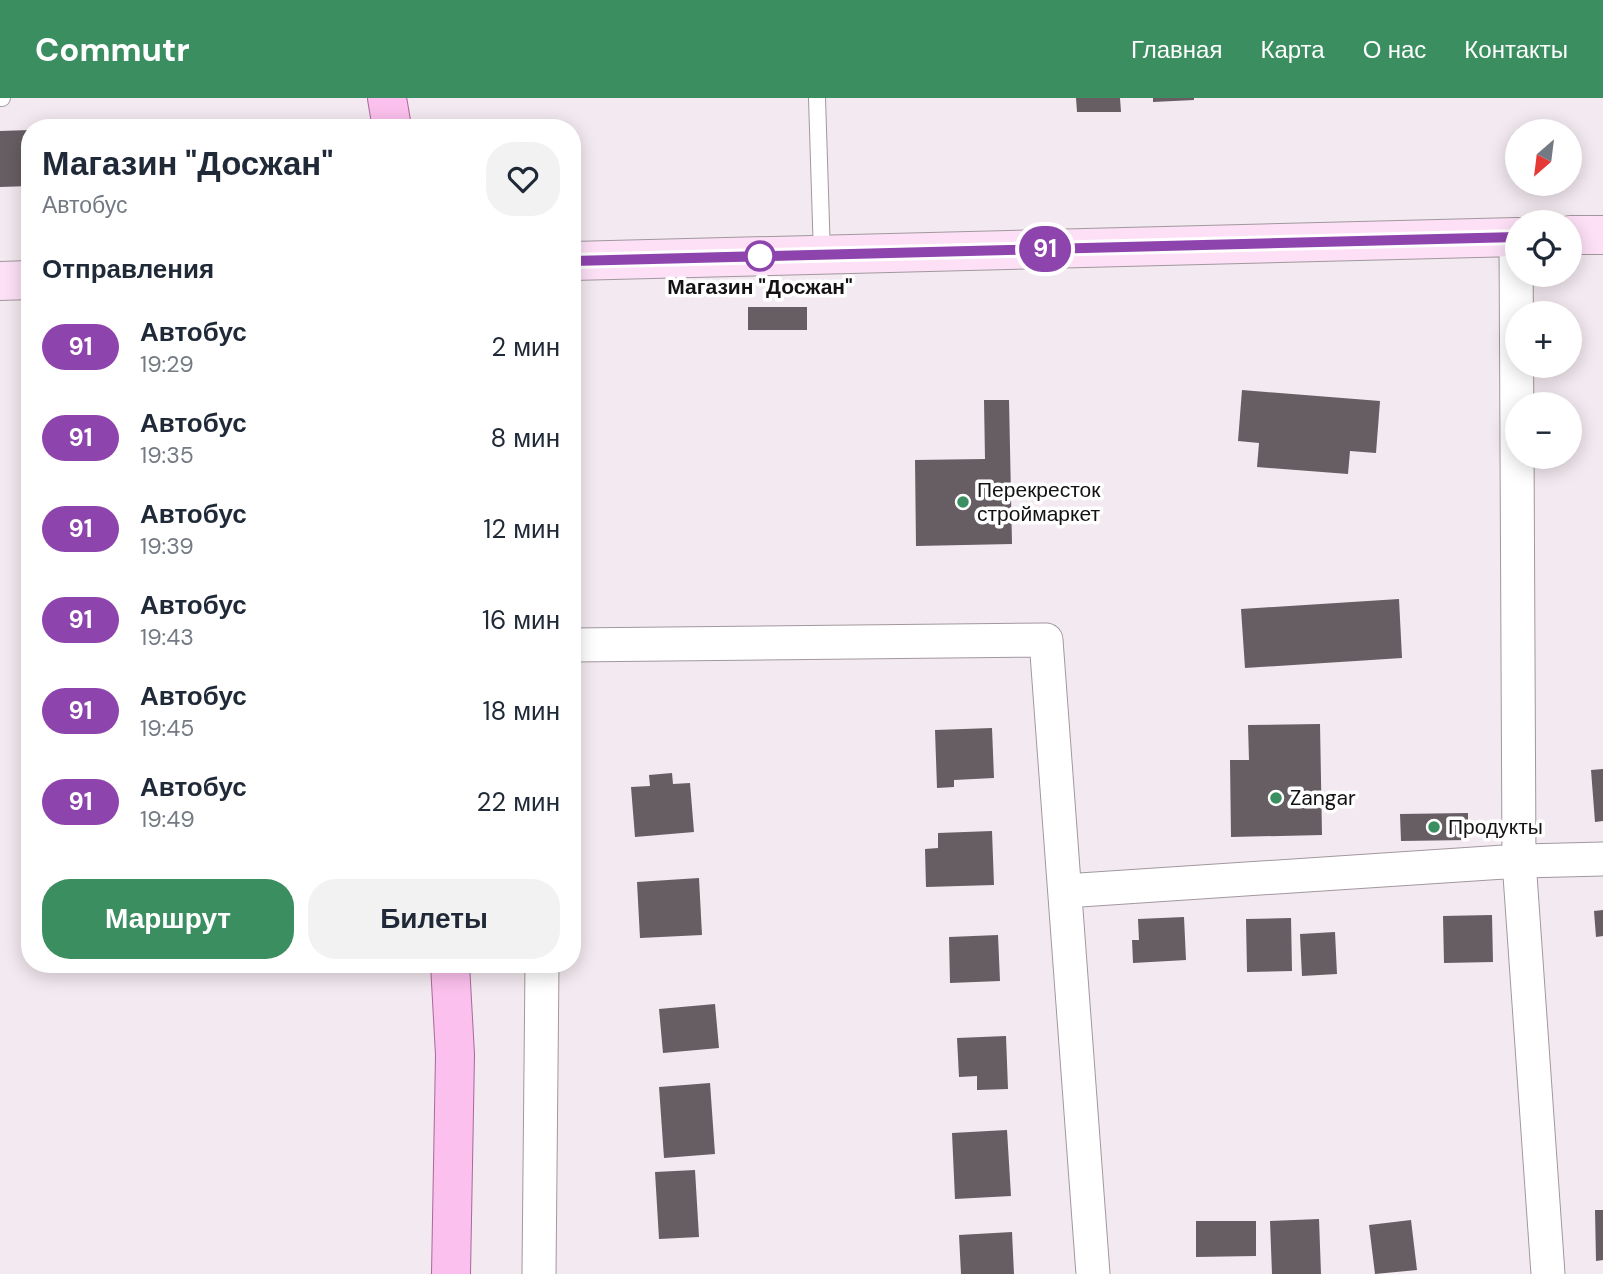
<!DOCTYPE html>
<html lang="ru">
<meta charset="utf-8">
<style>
body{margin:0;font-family:"DM Sans",sans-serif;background:#f2f2f3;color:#1f2937;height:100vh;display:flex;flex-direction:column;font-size:26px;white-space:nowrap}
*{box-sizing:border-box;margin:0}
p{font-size:23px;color:#747a83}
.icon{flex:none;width:38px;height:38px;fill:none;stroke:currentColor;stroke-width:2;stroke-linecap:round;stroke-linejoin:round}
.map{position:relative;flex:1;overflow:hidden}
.details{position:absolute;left:21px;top:21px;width:560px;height:854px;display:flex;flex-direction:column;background:#fff;border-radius:28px;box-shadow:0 4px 18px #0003}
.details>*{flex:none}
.badge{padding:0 14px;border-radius:23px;font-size:24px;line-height:46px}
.needle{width:46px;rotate:208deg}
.controls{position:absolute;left:1505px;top:21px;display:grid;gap:14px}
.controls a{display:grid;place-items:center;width:77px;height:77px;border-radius:50%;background:#fff;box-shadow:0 4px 18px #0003;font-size:35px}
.map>.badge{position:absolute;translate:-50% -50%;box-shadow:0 0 0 4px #fff}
h2{padding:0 21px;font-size:26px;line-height:63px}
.round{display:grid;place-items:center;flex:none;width:74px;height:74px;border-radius:28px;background:#f2f2f3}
.summary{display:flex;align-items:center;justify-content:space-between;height:119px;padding:0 21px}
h1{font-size:33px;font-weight:700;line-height:52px}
.primary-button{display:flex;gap:14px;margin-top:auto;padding:14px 21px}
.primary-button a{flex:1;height:80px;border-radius:28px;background:#3b8e60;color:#fff;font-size:28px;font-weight:700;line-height:80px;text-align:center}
.primary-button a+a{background:#f2f2f3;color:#1f2937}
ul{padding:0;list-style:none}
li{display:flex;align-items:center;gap:21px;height:91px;padding:0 21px}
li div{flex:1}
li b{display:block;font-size:26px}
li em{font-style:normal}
li .badge{min-width:77px;font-weight:700;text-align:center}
header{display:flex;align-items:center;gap:42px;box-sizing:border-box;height:98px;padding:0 35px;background:#3b8e60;color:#fff}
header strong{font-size:33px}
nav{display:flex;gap:38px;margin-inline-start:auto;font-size:24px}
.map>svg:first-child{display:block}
</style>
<header>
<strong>Commutr</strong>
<nav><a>Главная</a><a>Карта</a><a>О нас</a><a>Контакты</a></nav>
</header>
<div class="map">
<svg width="1603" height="1176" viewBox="0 0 1603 1176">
<rect width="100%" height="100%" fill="#f3e9f0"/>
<path fill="#665e63" d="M1076,0H1120L1121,14H1077Z
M1153,0H1194V2L1153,4Z
M30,32V88L0,89V33Z
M748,209H807V232H748Z
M1242,292L1380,303L1376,355L1350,353L1348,376L1257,369L1259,345L1238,343Z
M984,302H1009L1012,446L916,448L915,362L985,361Z
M1399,501L1402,560L1245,570L1241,511Z
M1320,626L1322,737L1231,739L1230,662H1249L1248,627Z
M992,630L994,680L954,682V689L937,690L935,632Z
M1603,671V723L1595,724L1591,672Z
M672,675L673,686L690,685L694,734L635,739L631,689L650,688L649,677Z
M1468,715V742L1401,743L1400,716Z
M992,733L994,787L926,789L925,751L938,750V735Z
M699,780L702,837L640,840L637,784Z
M1603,812V838L1596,839L1594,813Z
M1492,817L1493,864L1444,865L1443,818Z
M1184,819L1186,862L1133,865L1132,842H1139L1138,821Z
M1291,820L1292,873L1247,874L1246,821Z
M1335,834L1337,876L1302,878L1300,836Z
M998,837L1000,883L950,885L949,839Z
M715,906L719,950L663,955L659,911Z
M1006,938L1008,991L977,992V978L959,979L957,940Z
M710,985L715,1056L664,1060L659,989Z
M1007,1032L1011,1098L955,1101L952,1035Z
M695,1072L699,1139L659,1141L655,1074Z
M1595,1112H1603V1162L1596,1163Z
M1319,1121L1321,1176H1272L1270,1123Z
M1411,1122L1417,1172L1375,1176L1369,1127Z
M1196,1123H1256V1158L1196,1159Z
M1012,1134L1014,1176H961L959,1137Z"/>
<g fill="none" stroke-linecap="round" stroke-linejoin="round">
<defs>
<path id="lane" d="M0,0H2
M817,0L822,157"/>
<path id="street" d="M1516,139L1519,763L1548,1176
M572,547L1046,542L1093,1176
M1065,793L1519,763L1603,761
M539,1176L542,866"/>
<path id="secondary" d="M1570,137H1603
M572,163L1517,139
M0,183L30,182"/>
<path id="primary" d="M387,0L392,30
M450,866L455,957L451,1176"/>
</defs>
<use href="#lane" stroke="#a1989e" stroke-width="18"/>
<use href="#street" stroke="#a1989e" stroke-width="35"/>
<use href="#secondary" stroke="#a1989e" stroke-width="40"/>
<use href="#primary" stroke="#a96899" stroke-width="40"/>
<use href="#lane" stroke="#fff" stroke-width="16"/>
<use href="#street" stroke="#fff" stroke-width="33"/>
<use href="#secondary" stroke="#fde0f6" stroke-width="38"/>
<use href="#primary" stroke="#fbc0ed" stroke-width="38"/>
</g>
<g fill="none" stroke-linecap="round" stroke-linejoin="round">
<defs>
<path id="line" d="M572,163L1517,139"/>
</defs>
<use href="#line" stroke="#fff" stroke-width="16"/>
<use href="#line" stroke="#8e44ad" stroke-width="10"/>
</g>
<circle fill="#fff" stroke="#8e44ad" stroke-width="3.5" cx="760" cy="158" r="14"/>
<g fill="#3b8e60" stroke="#fff" stroke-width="2.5">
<circle cx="963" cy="404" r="7"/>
<circle cx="1276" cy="700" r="7"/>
<circle cx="1434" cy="729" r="7"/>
</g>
<g text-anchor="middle" stroke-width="7" stroke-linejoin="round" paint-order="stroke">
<g font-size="21" font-weight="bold" fill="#151214" stroke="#fff">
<text x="760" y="196">Магазин "Досжан"</text>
</g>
<g font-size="21" fill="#151214" stroke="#fff" text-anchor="start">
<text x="977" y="399">Перекресток<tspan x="977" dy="24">строймаркет</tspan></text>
<text x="1290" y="707">Zangar</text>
<text x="1448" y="736">Продукты</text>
</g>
</g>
</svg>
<div class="controls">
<a><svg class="needle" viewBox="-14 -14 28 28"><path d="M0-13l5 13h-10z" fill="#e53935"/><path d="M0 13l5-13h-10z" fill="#747a83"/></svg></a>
<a><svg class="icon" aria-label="locate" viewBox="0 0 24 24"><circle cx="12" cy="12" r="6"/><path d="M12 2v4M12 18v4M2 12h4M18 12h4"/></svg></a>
<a>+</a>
<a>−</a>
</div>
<b class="badge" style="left:1045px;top:151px;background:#8e44ad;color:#fff">91</b>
<section class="details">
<div class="summary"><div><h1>Магазин &quot;Досжан&quot;</h1><p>Автобус</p></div><a class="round"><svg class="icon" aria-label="heart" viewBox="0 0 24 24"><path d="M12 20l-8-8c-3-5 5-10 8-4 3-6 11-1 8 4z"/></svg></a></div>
<h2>Отправления</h2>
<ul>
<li><span class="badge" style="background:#8e44ad;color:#fff">91</span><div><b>Автобус</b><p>19:29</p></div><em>2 мин</em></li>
<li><span class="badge" style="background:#8e44ad;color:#fff">91</span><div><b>Автобус</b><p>19:35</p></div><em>8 мин</em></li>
<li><span class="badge" style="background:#8e44ad;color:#fff">91</span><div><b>Автобус</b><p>19:39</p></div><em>12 мин</em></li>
<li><span class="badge" style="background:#8e44ad;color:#fff">91</span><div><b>Автобус</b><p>19:43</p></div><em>16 мин</em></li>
<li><span class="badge" style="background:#8e44ad;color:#fff">91</span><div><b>Автобус</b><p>19:45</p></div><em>18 мин</em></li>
<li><span class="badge" style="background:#8e44ad;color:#fff">91</span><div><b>Автобус</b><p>19:49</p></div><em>22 мин</em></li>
</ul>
<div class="primary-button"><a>Маршрут</a><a>Билеты</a></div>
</section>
</div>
